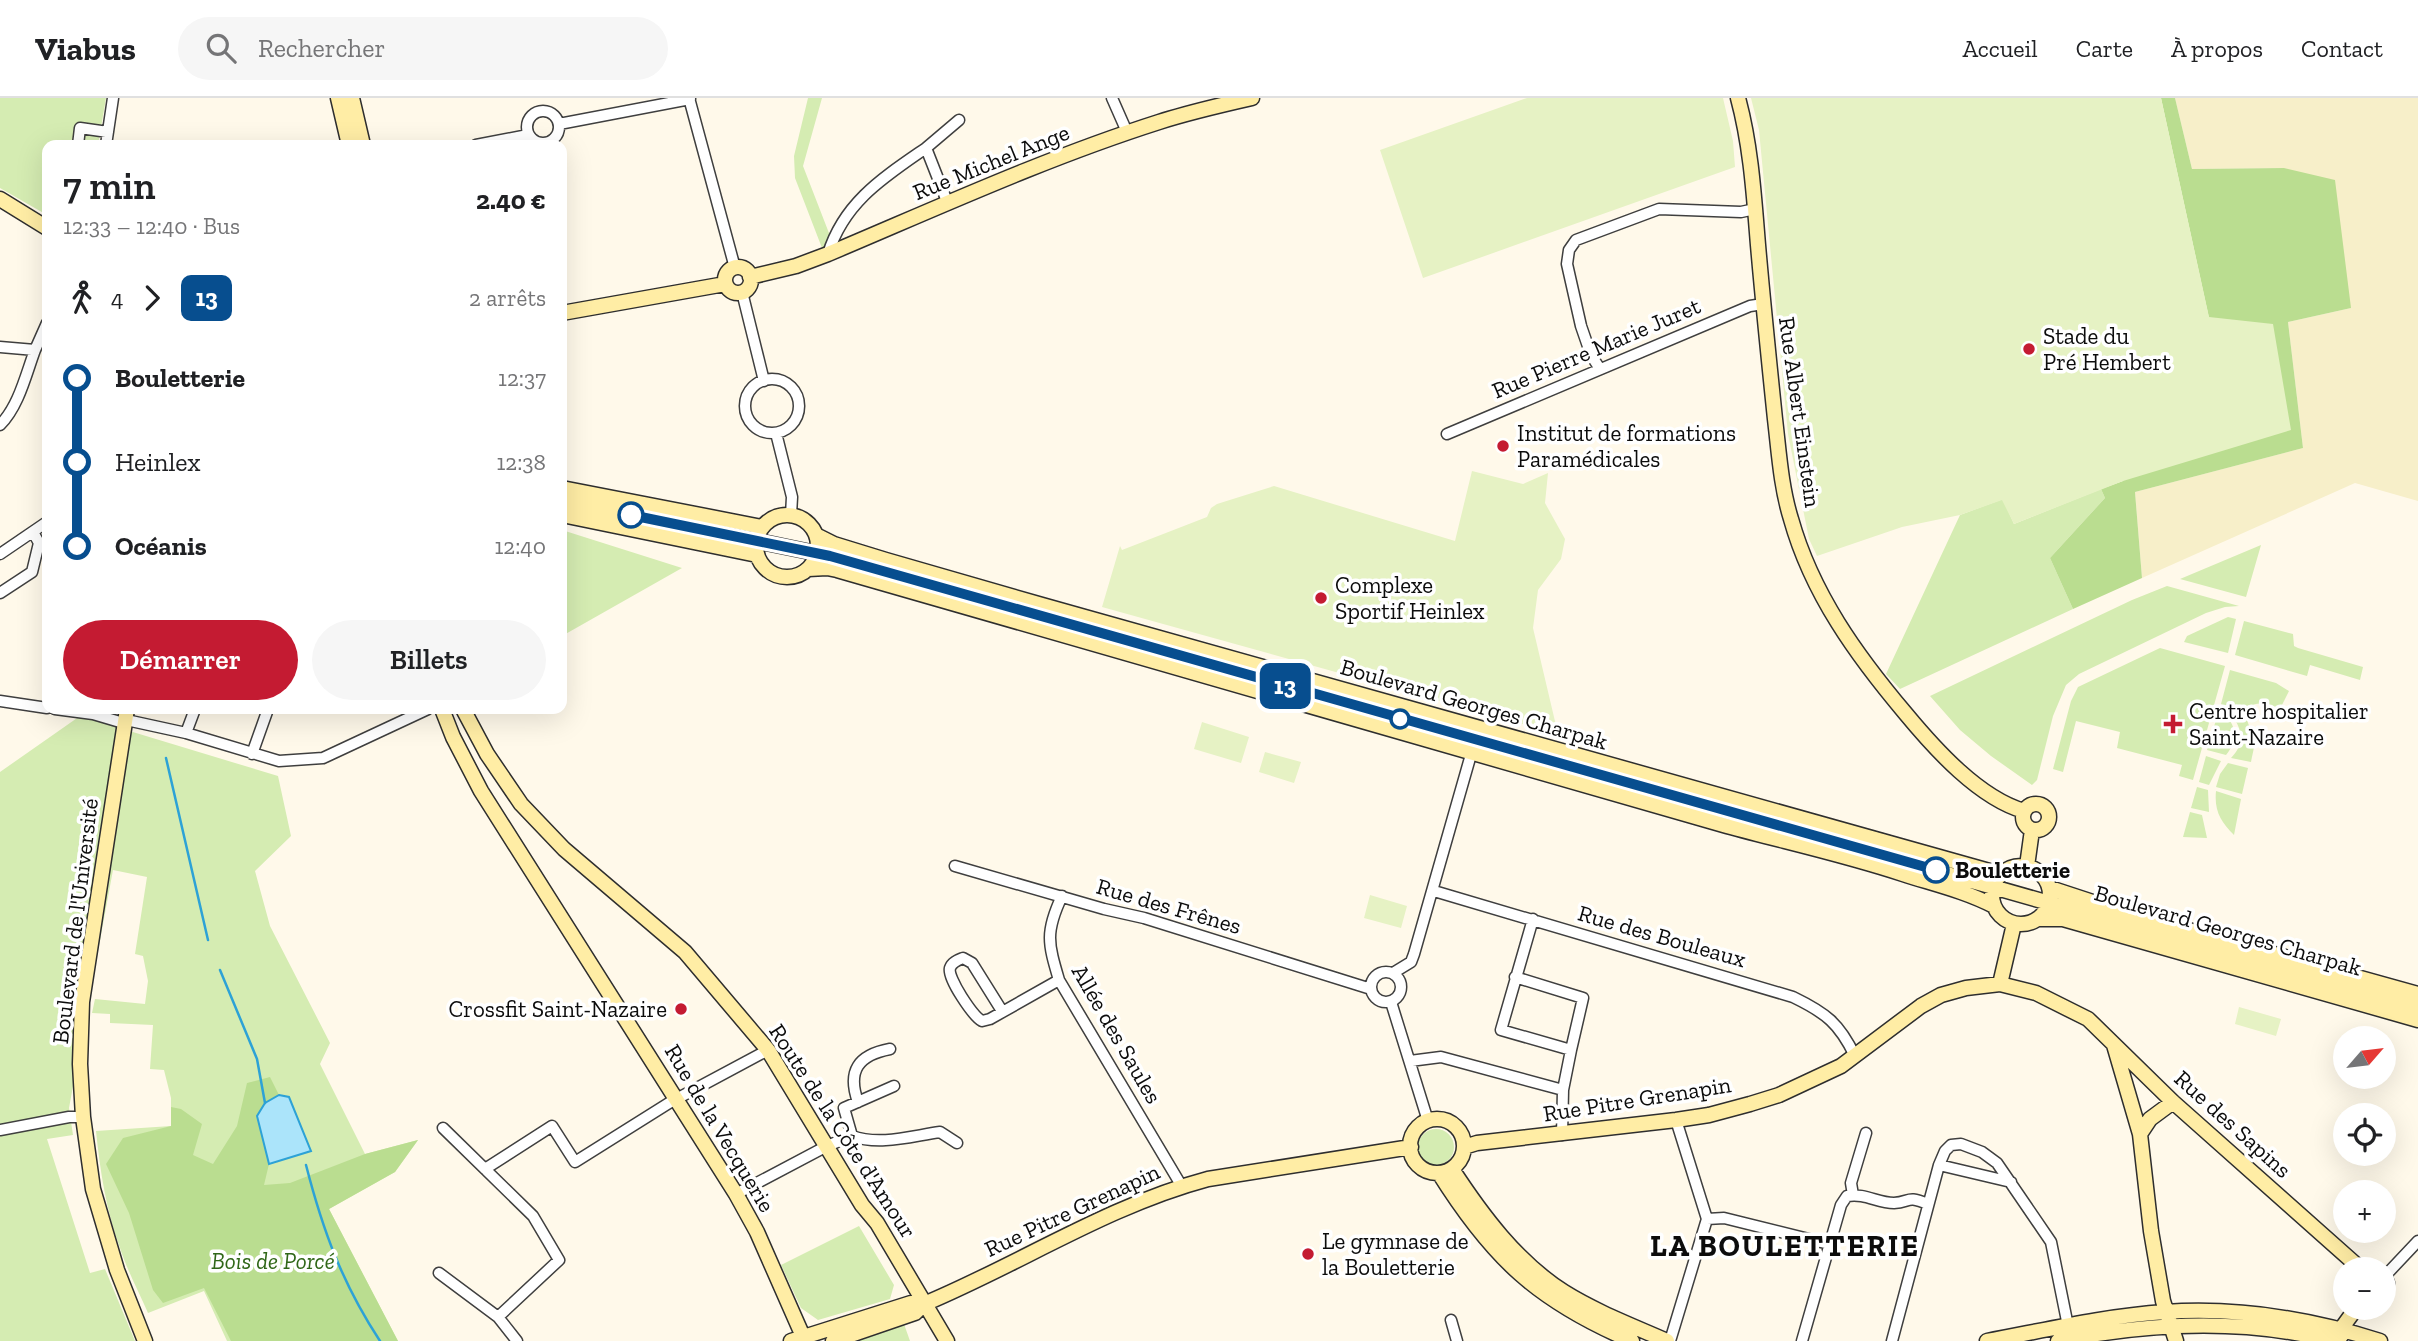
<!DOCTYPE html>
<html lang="fr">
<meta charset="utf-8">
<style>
body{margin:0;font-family:"Zilla Slab",serif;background:#f6f6f6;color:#202124;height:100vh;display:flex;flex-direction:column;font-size:26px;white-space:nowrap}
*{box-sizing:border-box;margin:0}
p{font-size:23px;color:#757577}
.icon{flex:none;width:38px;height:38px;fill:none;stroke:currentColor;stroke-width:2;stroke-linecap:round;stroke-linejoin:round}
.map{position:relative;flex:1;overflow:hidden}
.panel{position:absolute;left:42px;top:42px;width:525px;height:574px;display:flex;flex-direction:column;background:#fff;border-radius:14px;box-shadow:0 7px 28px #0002}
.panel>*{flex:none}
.badge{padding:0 14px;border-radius:10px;font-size:24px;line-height:46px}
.needle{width:46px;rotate:62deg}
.tools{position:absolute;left:2333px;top:928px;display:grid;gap:14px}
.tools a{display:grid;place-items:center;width:63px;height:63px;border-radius:50%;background:#fff;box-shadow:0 7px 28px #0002;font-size:35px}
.map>.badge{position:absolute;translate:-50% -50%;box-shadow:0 0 0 4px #fff}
.legs{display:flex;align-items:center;gap:10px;height:77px;padding:0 21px;font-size:23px}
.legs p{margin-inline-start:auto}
.head{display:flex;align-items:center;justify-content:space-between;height:119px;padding:0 21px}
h1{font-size:38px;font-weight:600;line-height:52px}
.primary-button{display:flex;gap:14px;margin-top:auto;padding:14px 21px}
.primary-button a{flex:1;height:80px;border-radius:42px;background:#c41b32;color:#fff;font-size:28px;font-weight:600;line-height:80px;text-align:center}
.primary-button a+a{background:#f6f6f6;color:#202124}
ul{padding:0 21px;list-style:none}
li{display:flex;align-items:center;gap:24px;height:84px;font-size:26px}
li i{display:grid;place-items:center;width:10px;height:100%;margin:0 9px;background:currentColor}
li i::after{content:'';width:18px;height:18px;margin:-9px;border:5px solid;border-radius:50%;background:#fff}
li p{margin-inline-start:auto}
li:first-child i{background:linear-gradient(#0000 50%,currentColor 0)}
li:last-child i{background:linear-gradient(currentColor 50%,#0000 0)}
header{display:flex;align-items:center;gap:42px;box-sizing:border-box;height:98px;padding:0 35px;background:#fff;border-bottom:2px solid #e0e0e0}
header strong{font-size:33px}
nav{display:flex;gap:38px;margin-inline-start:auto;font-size:24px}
.search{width:490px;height:63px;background:#f6f6f6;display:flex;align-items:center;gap:18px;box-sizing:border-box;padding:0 24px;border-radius:38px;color:#757577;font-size:26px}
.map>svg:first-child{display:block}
</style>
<header>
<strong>Viabus</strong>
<div class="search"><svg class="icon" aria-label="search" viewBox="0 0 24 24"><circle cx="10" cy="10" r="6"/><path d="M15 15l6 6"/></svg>Rechercher</div>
<nav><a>Accueil</a><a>Carte</a><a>À propos</a><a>Contact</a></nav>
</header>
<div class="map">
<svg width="2418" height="1243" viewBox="0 0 2418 1243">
<rect width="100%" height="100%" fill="#fff9ea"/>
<path fill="#f7efc9" d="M2175,0H2418V403L2355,385L2142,480L2135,394L2303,350L2288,224L2351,210L2284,70L2192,71Z"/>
<path fill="#d5ecb2" d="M0,0H106L98,47H47V117L0,90Z
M808,0H822L803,68L834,148L822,150L795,80L794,58Z
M2101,391L2105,400L2050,460L2073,511L1900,591L1886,576L1960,417L2003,401L2014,426Z
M562,432L682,470L562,538Z
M2261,447L2246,499L2180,481Z
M2167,488L2239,508L2225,509L2206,515L2079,576L2066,587L2053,618L2037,682L2032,687L1991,658L1960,632L1930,598L2132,502Z
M2228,519L2236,521L2228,555L2184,544L2187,538Z
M2244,523L2293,536L2294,548L2298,550L2363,569L2360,582L2310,567L2307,578L2235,557Z
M2160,550L2225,568L2193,682L2179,678L2182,667L2117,650L2120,634L2076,623L2063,674L2053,671L2071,603L2078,589Z
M2230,572L2276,585L2289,593L2280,611C2268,605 2245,599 2247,621C2248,628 2253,634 2254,642C2255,650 2252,657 2251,664L2231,660C2250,641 2238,621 2221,606Z
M2219,612C2236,624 2240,640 2226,657L2207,652Z
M80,618L278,678L291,738L255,773L270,828L330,945L320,966L365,1056L418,1042L395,1074L329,1111L398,1243H227L204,1193L148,1215C139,1194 127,1172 120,1150C106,1112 100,1072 96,1033L171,1028V1000L164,972L150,971L153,927L110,925V916L92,915L95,901L145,906L148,883L143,858L135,856L147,779L113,772L69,1010L73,1037L47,1041L90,1175L105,1171L135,1243H0V674Z
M2206,658L2221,663L2209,687L2199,684Z
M2228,665L2248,670L2242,696L2216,689L2220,676Z
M2197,689L2208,692L2209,714L2191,710Z
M2216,693L2241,701L2234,737C2221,724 2214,713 2216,693Z
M2190,714L2202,717L2207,740L2183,739Z
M1418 1049a18 18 0 1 1 36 0a18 18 0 1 1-36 0Z
M859,1128L894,1187L890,1201L818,1222L801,1210L781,1167Z
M904,1226L910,1243H855Z"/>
<path fill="#badd90" d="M2161,0H2175L2192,71L2284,70L2335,82L2351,210L2288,224L2303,350L2135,394L2142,480L2073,511L2050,460L2105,400L2101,391L2123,383L2209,220Z
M270,979L279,997L265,1005L257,1018L269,1066L264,1087L290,1085L365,1056L418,1042L395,1074L329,1111L398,1243H231L204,1190L163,1205L153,1192L129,1115L106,1066L123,1040L171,1028V1009L181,1011L202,1026L193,1057L213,1066L237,1028L247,985Z"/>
<path fill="#e6f2c4" d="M1527,0H1723L1733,43L1735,69L1423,180L1380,52Z
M1751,0H2161L2209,219L2273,226L2291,332L2123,383L2014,426L2002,402L1960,417L1902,429L1817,458L1809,441L1788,336L1759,32Z
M1472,373L1523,386L1548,375L1545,405L1565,441L1561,461L1538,492L1533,530L1558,636L1102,509L1120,448L1122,452L1207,419L1211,410L1217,406L1274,388L1455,443Z
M1202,624L1249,639L1241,665L1194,651Z
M1265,654L1301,664L1294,685L1259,674Z
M1370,797L1407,808L1401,830L1364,820Z
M2239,909L2281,921L2276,938L2235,926Z"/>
<path fill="#abe4fa" stroke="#2da2d6" stroke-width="2" d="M279,997L289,999L311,1053L269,1066L257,1018L265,1005Z"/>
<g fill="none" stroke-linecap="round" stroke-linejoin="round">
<path stroke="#2da2d6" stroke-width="2.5" d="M166,660L208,842
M220,872L257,961L265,1005
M306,1067C323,1133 342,1185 380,1243"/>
<defs>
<path id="street" d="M689,0L735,170
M1112,0L1127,34
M527 29a16 16 0 1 1 32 0a16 16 0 1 1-32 0Z
M559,26L690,1
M78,47L80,30L108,34
M106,47L113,0
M476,47L528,37
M948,106L926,50L959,22
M828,156C844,104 884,79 926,50
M742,194L764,283
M0,249L35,252L47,225
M1600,271L1591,257L1581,228L1567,166L1569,152L1576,142L1659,111L1741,114L1755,111
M745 308a27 27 0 1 1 54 0a27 27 0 1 1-54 0Z
M0,327C19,308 26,276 35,252
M776,335L792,399L791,417
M1447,336L1750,208L1763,206
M0,456L47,424
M0,495L32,474L39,445L33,434
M0,603L47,610
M55,611L93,616L120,624L131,623L186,635L279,663L323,660L428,611
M186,635L195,611
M252,656L268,611
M955,768L1104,811L1144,820L1371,891
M1434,793L1793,899C1826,915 1839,925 1855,958
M1062,798C1045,834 1048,845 1059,882L1181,1087
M1533,821L1501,932L1571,952L1563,992
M1371 889a15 15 0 1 1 30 0a15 15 0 1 1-30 0Z
M1393,875L1411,864L1414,856L1472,653
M1515,879L1583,900L1571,952
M1391,904L1428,1023
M1002,913L972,865L963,860C958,862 952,864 950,870C947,880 973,918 982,923L990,921L1059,882
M1410,963L1441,959L1563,992L1562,1037
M858,1004C847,973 858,957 890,951
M443,1030L533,1118L559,1162L498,1219
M0,1032L69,1019H83
M852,1038L844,1010L894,988
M1939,1067L2011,1084
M485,1071L552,1028L575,1064L669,1005L768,952
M736,1096L827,1048L852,1038C880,1048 911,1038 940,1034L957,1045
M1853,1097L1851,1085L1866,1035
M1707,1121L1724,1120L1829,1146
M439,1175L498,1219L517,1243
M2384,1179L2418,1143
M1451,1222L1457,1243
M1670,1243L1707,1121L1676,1022
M1802,1243L1841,1107L1847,1098C1866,1095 1877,1105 1894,1105C1911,1104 1906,1097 1928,1106
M1892,1243L1939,1067L1945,1053L1951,1047L1961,1046L1982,1054L1997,1065L2051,1144L2069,1233"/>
<path id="secondary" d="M338,0L349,47
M352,0L363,47
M1738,0C1751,48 1754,98 1758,147C1763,205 1769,263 1775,321C1779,355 1781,389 1791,421C1812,496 1857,558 1906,616C1935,651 1979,700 2024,713
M0,101L47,130
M725 182a13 13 0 1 1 26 0a13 13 0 1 1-26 0Z
M750,179L796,168L828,156C937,110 1046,60 1159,24C1190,14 1221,7 1252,0
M562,215L725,186
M562,390L762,429
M562,403L830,458L2418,910
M756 448a31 31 0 1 1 62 0a31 31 0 1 1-62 0Z
M562,417L757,457
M816,437L834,446L886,462L1042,507L2000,776
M808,471L827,470L837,472L1727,728C1786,744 1846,757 1903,776C1934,786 1965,793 1994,808
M127,611L82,904L80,966L83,1019L93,1091L117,1172L145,1243
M442,611L453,639L481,693L736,1096L757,1134L805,1243
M463,611L487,656L521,706L564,751L685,854L768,952L862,1107L877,1125L947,1243
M2023 719a13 13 0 1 1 26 0a13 13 0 1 1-26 0Z
M1992 797a29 29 0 1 1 58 0a29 29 0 1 1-58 0Z
M2027,768L2032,732
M2050,790L2120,813L2418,896
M2039,821H2063L2418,922
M2000,886L2014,826
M2114,947L2140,1036L2151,1133L2163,1203L2176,1243
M1410 1048a27 27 0 1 1 54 0a27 27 0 1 1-54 0Z
M2140,1036L2150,1021L2173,1004
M1464,1049L1477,1045L1676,1022L1709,1017L1750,1006L1779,997L1841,968L1921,908L1941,897L1966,890L2000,886L2036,895L2088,921L2173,1004L2361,1171
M1452,1071C1482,1117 1517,1164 1564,1194C1596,1214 1633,1228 1667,1243
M1439,1075C1493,1161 1538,1203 1632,1243
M2384,1178L2387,1185L2384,1193
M2341,1238V1231L2357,1209
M791,1243L911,1205L924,1206
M833,1243L915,1215L924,1206C1020,1166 1107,1108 1208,1081L1411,1049
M1987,1243C2046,1232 2105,1218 2165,1214C2238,1209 2311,1221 2380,1243
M2058,1243C2147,1225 2243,1220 2333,1243"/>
</defs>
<use href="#street" stroke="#3f3f3f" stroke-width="13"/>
<use href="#secondary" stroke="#2e2e2e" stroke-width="17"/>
<use href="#street" stroke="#fff" stroke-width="10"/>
<use href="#secondary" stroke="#ffeda5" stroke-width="14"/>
</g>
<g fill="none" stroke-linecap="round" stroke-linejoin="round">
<defs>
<path id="line-1" d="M631,417L830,458L1936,772"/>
</defs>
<use href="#line-1" stroke="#fff" stroke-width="16"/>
<use href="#line-1" stroke="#074e8f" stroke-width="10"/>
</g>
<g fill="#c41b32" stroke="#fff" stroke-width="2.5">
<circle cx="2029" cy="251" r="7"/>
<circle cx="1503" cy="348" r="7"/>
<circle cx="1321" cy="500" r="7"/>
<path d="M2169.5 615.5h7v7h7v7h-7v7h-7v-7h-7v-7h7z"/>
<circle cx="681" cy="911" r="7"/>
<circle cx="1308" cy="1156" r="7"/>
</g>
<g fill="#fff" stroke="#074e8f" stroke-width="3.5">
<circle cx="631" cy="417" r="12"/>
<circle cx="1400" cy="621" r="9"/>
<circle cx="1936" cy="772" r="12"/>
</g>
<g text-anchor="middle" stroke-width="7" stroke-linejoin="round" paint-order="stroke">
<g font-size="23" fill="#0c0c0c" stroke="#fff">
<text transform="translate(991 64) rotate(-22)" y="8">Rue Michel Ange</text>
<text transform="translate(1596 250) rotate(-23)" y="8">Rue Pierre Marie Juret</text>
<text transform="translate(1800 314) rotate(82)" y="8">Rue Albert Einstein</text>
<text transform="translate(1474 606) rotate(16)" y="8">Boulevard Georges Charpak</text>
<text transform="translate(1169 808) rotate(16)" y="8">Rue des Frênes</text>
<text transform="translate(75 823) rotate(-83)" y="8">Boulevard de l'Université</text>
<text transform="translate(2228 832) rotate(16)" y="8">Boulevard Georges Charpak</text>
<text transform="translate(1662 838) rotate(16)" y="8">Rue des Bouleaux</text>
<text transform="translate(1117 936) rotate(60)" y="8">Allée des Saules</text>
<text transform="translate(1637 1001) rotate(-9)" y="8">Rue Pitre Grenapin</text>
<text transform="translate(2233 1026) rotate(42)" y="8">Rue des Sapins</text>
<text transform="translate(720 1030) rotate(59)" y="8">Rue de la Vecquerie</text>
<text transform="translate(843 1033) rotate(57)" y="8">Route de la Côte d'Amour</text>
<text transform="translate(1072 1112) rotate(-25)" y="8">Rue Pitre Grenapin</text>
</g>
<g font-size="23" fill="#0c0c0c" stroke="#fff" text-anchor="start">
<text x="2043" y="246">Stade du<tspan x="2043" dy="26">Pré Hembert</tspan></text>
<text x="1517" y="343">Institut de formations<tspan x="1517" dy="26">Paramédicales</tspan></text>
<text x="1335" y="495">Complexe<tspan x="1335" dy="26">Sportif Heinlex</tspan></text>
<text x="2189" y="621">Centre hospitalier<tspan x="2189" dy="26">Saint-Nazaire</tspan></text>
<text x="667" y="919" text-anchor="end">Crossfit Saint-Nazaire</text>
<text x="1322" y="1151">Le gymnase de<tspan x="1322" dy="26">la Bouletterie</tspan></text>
</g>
<g font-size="23" font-weight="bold" fill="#0c0c0c" stroke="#fff" text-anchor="start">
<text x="1955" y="780">Bouletterie</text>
</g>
<g font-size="23" font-style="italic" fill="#306718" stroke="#fff">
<text x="273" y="1171">Bois de Porcé</text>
</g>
<g font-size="30" font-weight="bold" letter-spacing="2" fill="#0c0c0c" stroke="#fff">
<text x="1785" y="1158">LA BOULETTERIE</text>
</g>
</g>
</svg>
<div class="tools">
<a><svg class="needle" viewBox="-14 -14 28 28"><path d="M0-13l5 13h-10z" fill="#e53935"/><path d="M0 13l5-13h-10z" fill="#757577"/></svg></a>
<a><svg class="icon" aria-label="locate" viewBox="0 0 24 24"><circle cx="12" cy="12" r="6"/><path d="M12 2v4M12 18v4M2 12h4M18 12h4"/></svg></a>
<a>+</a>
<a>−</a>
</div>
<b class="badge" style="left:1285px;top:588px;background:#074e8f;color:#fff">13</b>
<section class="panel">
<div class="head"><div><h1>7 min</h1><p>12:33 – 12:40 · Bus</p></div><b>2.40 €</b></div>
<div class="legs"><svg class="icon" aria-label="walk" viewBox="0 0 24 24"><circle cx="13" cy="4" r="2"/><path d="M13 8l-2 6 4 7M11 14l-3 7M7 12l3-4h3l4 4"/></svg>4<svg class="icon" aria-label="forward" viewBox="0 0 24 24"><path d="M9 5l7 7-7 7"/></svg><b class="badge" style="background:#074e8f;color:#fff">13</b><p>2 arrêts</p></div>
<ul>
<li><i style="color:#074e8f"></i><b>Bouletterie</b><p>12:37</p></li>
<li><i style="color:#074e8f"></i><span>Heinlex</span><p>12:38</p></li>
<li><i style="color:#074e8f"></i><b>Océanis</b><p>12:40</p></li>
</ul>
<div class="primary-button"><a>Démarrer</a><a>Billets</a></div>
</section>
</div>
